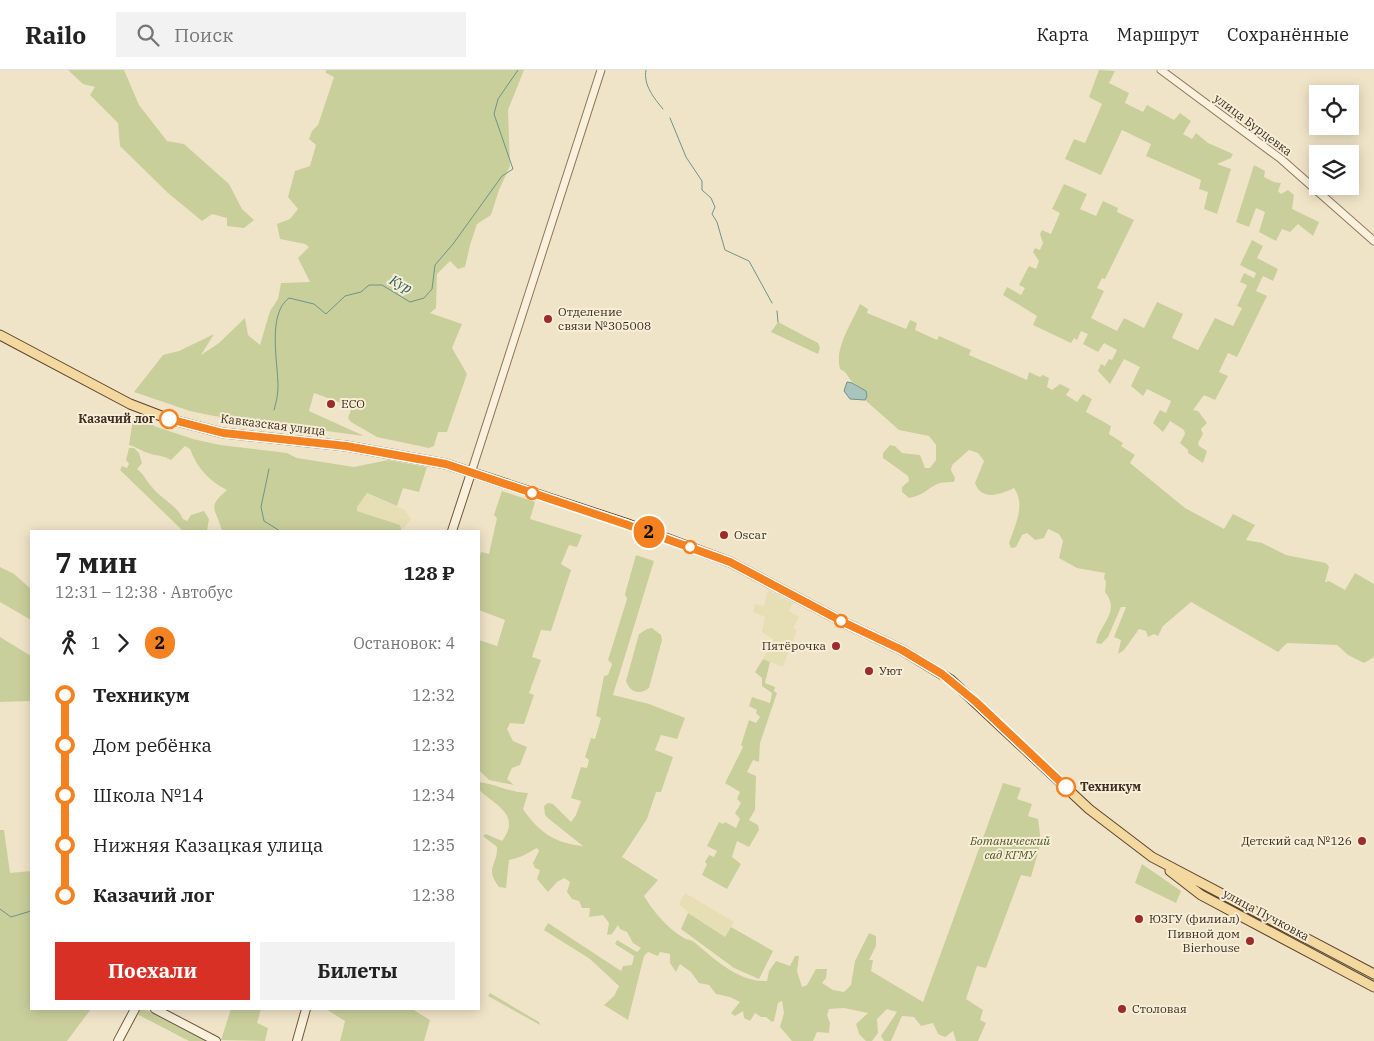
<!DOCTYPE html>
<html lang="ru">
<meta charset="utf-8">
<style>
body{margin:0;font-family:"IBM Plex Serif",serif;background:#f2f2f2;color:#222;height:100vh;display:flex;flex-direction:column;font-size:19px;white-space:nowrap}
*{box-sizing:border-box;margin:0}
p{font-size:16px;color:#767676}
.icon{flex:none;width:28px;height:28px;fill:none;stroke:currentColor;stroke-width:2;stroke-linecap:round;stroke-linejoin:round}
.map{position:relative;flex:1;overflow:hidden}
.drawer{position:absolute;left:30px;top:460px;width:450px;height:480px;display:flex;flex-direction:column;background:#fff;border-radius:0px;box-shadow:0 2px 12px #0003}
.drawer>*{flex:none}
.badge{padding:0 10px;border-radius:16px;font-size:18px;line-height:32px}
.buttons{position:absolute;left:1309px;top:15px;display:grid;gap:10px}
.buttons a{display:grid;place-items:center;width:50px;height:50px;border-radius:0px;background:#fff;box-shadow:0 2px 12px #0003;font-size:25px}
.map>.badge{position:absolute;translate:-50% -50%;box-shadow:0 0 0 2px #fff}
.legs{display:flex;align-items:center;gap:8px;height:55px;padding:0 25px;font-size:16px}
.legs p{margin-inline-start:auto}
.head{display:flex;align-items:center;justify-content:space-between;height:85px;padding:0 25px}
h1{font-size:28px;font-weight:700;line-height:38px}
.button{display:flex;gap:10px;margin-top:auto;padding:10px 25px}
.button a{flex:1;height:58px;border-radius:0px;background:#d93025;color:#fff;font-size:20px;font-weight:700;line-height:58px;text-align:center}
.button a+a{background:#f2f2f2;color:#222}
ul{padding:0 25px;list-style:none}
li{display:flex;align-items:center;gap:18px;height:50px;font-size:19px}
li i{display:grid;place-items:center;width:8px;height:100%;margin:0 6px;background:currentColor}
li i::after{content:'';width:12px;height:12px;margin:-6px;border:4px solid;border-radius:50%;background:#fff}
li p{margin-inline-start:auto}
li:first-child i{background:linear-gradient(#0000 50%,currentColor 0)}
li:last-child i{background:linear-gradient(currentColor 50%,#0000 0)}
header{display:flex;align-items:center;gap:30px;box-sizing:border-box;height:70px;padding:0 25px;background:#fff;border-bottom:1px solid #e0e0e0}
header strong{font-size:24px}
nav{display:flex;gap:28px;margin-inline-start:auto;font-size:18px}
.search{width:350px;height:45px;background:#f2f2f2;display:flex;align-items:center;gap:12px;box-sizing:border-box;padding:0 18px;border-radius:0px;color:#767676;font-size:19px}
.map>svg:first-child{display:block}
</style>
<header>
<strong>Railo</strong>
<div class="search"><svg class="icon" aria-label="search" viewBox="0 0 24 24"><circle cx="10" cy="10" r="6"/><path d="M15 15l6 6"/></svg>Поиск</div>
<nav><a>Карта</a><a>Маршрут</a><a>Сохранённые</a></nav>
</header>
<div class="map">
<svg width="1374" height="971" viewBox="0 0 1374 971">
<rect width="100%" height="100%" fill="#f0e4c8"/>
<path fill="#e6deb5" d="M366,423L405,440L411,449L403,459L400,455L357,441V437Z
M768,520L793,533L789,541L799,547L793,558L797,560L783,597L763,589L773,569L762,562L765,547L753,542L755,534L764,536Z
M685,823L734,852L725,867L692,846L679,834Z"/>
<path fill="#c9cf9b" d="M68,0H124L139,35L167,71L184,74L229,114L242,139L254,150L244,158L227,156V148L212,144L202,151L168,123L120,76L118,53L90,25L95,17L83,14Z
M326,0H524L508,40L510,96L499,120L491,145L477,154L470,175L465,197L458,199L450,191L437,204L436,238L430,243L462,254L452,278L467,304L447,362H438L434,376L429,378L377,367L351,352L348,348L352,337L314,323L309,341L364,366L214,346L190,341L134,322L163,285L179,281L214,264L201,285L219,273L245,248L248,265L260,275L270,241L278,229L281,213L310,212L298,188L309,177L305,174L280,169L277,154L290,149L298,139L288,127L295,101L310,96L316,75L309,69L312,61L318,55L334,7L326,3Z
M1099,0L1115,1L1109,13L1129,23L1125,33L1143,42L1147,35L1174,50L1180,43L1191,51L1183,64L1192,69L1196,63L1208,73L1233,84L1231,88L1217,94L1231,99L1217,144L1204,139L1208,122L1199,119L1201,110L1146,86L1151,74L1122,60L1101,105L1065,89L1074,69L1085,73L1102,34L1089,27Z
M1254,95L1265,101L1264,107L1274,112L1281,113L1278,121L1281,124L1288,120L1294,125L1292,139L1319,152L1313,166L1298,154L1290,162L1282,159L1276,171L1259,162L1265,142L1256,138L1249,157L1236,152Z
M1064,114L1087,124L1080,139L1096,146L1103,131L1118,138L1117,142L1134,150L1105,209L1102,208L1097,218L1104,221L1091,248L1117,261L1124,248L1144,258L1157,232L1183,244L1172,268L1198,280L1215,248L1233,256L1242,238L1237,236L1247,215L1240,212L1244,203L1254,208L1256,203L1240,195L1252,170L1263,176L1257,188L1278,199L1273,211L1263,206L1256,221L1267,226L1237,287L1228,283L1219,302L1228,306L1215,330L1204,325L1193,340L1198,341L1207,353L1201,359L1203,364L1198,373L1199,376L1207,381L1203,393L1188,383V380L1180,373L1185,364L1184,360L1170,351L1163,362L1153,353L1160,340L1166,343L1171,331L1147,319L1143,326L1131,316L1140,297L1124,289L1110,314L1098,301L1101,294L1105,296L1109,289L1112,290L1117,280L1104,273L1098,282L1083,274L1088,264L1081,261L1077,270L1074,268L1071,273L1033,255L1037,246L1003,225L1007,217L1021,225L1025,218L1019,215L1029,196L1036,199L1039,191L1033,182L1035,178L1040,180L1043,173L1040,164L1042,160L1051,164L1060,143L1052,139Z
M860,234L868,239L867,243L906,259L910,250L917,253L915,260L937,270L939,266L971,280L969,285L1027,310L1029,302L1040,307L1043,305L1049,308L1047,317L1052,320L1060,314L1070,319L1066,325L1077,332L1083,324L1092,329L1086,342L1111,356L1109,364L1123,373L1121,376L1135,385L1130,393L1185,438L1224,459L1233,444L1255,455L1246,470L1262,473L1286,485L1326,493L1329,497L1325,512L1329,511L1345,520L1355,503L1374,514V587L1364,593L1348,585L1337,575L1287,573L1278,582L1191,532L1163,556L1158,566L1154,564L1148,567L1146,561L1139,559L1124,580L1118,584L1121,570L1114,567L1126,537H1121L1108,567L1101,574L1096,573C1100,553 1121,542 1105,522L1106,512L1104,508L1105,503L1077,498L1059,488L1063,471L1059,464L1048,459L1044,468L1035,470L1027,463L1022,465L1016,477L1011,478L1009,473C1015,455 1026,435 1014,418C1001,424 982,432 975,413L984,391L978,383L969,380L952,395L951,400L955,408L954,412C950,412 944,412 940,413C931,415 924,426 909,428L902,422V417L909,411L908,406L883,388V383L890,375L895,376L902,383L920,385L925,398H930L936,390V375L929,366L899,360L865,330L866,321L852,312L845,302L840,299C834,278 852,253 860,234Z
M778,252L818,273L820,278L818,284L771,262Z
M136,344L152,351L154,356L193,369L220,375L287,383L297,388L354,397L388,390L427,397L419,422L403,418L397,436L367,423L357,437V441L400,455L402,461H222C216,438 206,438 227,420C209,411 197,398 190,379L185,376L171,390C163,385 156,386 148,383C141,381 137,377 129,375L133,349Z
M129,378H134L139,383L142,393L137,399C145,405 146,411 152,417C161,429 177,435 183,449L187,451L191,445L204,441L209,449L207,461H183L120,400L122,396L127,398L129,394L126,390Z
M502,421L535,432L530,449L582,465L577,477L569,475L561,494L571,500L551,561L541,560L532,587L541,590L529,623L534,625L524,654L510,653L507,659L513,671L527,677L520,695L512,698L507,709L514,715L489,710L480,701L479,703V570L497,576L505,550L479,540V490L481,482L489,484L497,448L494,445Z
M636,485L654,491L613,625L649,634L685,648L677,669L661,665L655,680L673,687L661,722H656L647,749L622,787L658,810L644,826C653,841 668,859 684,868C688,870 691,870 694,872C716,890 738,912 767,911L769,901L776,891L790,896L795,886H799L797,901L802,917L807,915L816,899H827L826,908L822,913L833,920L844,922L851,915L855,891L869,863L876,866V876L869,890H873L871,901L923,932L1003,713L1021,718L1017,729L1032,734L1028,746L1038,749L1041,772L1031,807L1021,805L986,898L977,896L966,929L983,940L980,950L986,953L978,971H956L953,961L945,967L938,964L933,953L921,956L914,947L902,946L891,971H884L881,966L897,942L887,939L877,949L878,963L872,971H866L859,964L856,954L868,943L844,938L829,939L827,945L830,953L829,963L817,962L813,971H792L780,957L784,943L782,931L778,933L774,951L772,952L766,947H761L755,943L750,951L744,948L743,941L735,946L731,943L740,932L730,927L716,924L709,915L699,913L691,902L680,894L676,902L670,893V884L660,882L658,886L648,882L644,886L628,950L604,935L614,926L619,916L590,889L544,860L548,853L621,901L623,896L632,895L634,886L615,874L617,870L637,882L641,878L633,873L627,862L620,859L618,855L612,864L607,865L609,853L603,845L589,847L590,838H582L579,831L572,829L567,822L570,812L564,808L557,812L548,822L537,809L540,800L535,798L533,793L539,781L537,778C528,783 520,788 509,790L506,818L499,817C484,798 498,795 497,777L483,766L486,764L502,771C522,745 495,735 479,720V712C496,714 511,723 528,723L523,739C538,762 557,774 583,776L549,749L545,745L544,736L548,733L553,734L571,752L576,745L581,731L571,728L581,697L587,698L589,690L585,687L591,668L595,669L601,648L596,646L604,606L608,605L612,594L608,590L627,529L625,524Z
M0,497L14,504L31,519V550L0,532Z
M652,558L661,565L662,570L649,618C640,625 630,623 626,611L639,564L647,559Z
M0,567L31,586V631L0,632Z
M763,589L770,592L765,613L775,617L774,621L777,623L760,673L759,692L753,690L747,702L756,706L755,740L749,750L758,755L759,760L749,777L737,771L732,787L741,794L727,819L702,805L707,794L705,792L709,785L714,787L717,781L707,776L719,752L723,754L725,752L736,758L740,749L735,743L741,733L737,729L740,722L725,713L743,677L741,675L749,650L756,653L760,647L756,643L757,640L749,636L752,627L770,633L772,623L762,616V608L755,602Z
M0,760H4L10,803L31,801V939H91L67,971H0Z
M1142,794L1181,821L1176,833L1135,813Z
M688,843L725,867L731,857L773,881L759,909L734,898L681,859Z
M1278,857L1374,908V915L1276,861Z
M490,923L539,952L540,955L488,926Z
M139,939L160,943L212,971H189L135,943Z
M231,939H261L257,953L268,958L265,971L221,970Z
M326,939H412L430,950L424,971H340L345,951Z"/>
<path fill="#a9c4bc" stroke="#6f938a" d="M847,312L852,313L866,321L867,326L865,330L850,329L844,321Z"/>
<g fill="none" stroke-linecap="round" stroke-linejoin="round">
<path stroke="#6f938a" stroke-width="1" d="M646,0C643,15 654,28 663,39
M670,48L686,87L702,111V120L711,128L715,137L712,144L717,152L725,180L749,191L772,233
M777,241L778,252
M274,340C276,333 278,325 278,317C278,292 267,244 289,228L314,234L326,244L345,226L361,222L369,215H382L410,232L424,228L432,219L435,195L453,174L502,106L513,99L494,44L498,29L518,0
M269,399L261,437L264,451L280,461
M0,839L11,847L31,841"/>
<defs>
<path id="tertiary" d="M1161,0L1281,89L1374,171
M471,403L601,0"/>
<path id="secondary" d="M452,461L471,403
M155,939L216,971
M118,971L135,939
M297,971L306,939"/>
<path id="primary" d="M0,265L130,334L169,349L223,363L346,376L446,394L625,453L730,492L845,553L902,580L951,610L1089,739L1152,787L1374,904
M1170,801L1201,825L1374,917"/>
</defs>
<use href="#tertiary" stroke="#8d765c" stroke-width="9"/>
<use href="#secondary" stroke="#6f573f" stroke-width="10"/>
<use href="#primary" stroke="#5b4430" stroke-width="11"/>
<use href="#tertiary" stroke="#faf1dc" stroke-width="7"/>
<use href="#secondary" stroke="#faf1dc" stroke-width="8"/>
<use href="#primary" stroke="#f3d9a0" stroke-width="9"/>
</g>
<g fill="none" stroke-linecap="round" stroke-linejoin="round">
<defs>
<path id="line-1" d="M169,349L223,363L346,376L446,394L625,454L730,492L845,553L902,580L942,604L976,632L1066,717"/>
</defs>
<use href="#line-1" stroke="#fff" stroke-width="11"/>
<use href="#line-1" stroke="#f58220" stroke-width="8"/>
</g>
<g fill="#9e2a2b" stroke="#f7eed8" stroke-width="2">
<circle cx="548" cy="249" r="5"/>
<circle cx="331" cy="334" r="5"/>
<circle cx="724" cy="465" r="5"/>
<circle cx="836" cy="576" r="5"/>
<circle cx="869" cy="601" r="5"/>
<circle cx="1362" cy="771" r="5"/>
<circle cx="1139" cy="849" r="5"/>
<circle cx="1250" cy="871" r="5"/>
<circle cx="1122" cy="939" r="5"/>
</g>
<g fill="#fff" stroke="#f58220" stroke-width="2.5">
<circle cx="169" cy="349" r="9"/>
<circle cx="532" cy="423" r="6"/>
<circle cx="690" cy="477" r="6"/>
<circle cx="841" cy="551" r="6"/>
<circle cx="1066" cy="717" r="9"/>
</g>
<g text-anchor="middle" stroke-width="4" stroke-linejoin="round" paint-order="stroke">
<g font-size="12" fill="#3d2e20" stroke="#f7eed8">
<text transform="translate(1253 55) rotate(37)" y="4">улица Бурцевка</text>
<text transform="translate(273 355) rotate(7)" y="4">Кавказская улица</text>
<text transform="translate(1266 845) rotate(28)" y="4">улица Пучковка</text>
</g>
<g font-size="12" fill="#3d2e20" stroke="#f7eed8" text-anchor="start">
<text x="558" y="246">Отделение<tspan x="558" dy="14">связи №305008</tspan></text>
<text x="341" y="338">ECO</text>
<text x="734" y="469">Oscar</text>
<text x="826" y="580" text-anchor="end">Пятёрочка</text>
<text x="879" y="605">Уют</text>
<text x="1352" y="775" text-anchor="end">Детский сад №126</text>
<text x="1149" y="853">ЮЗГУ (филиал)</text>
<text x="1240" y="868" text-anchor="end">Пивной дом<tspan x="1240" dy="14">Bierhouse</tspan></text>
<text x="1132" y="943">Столовая</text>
</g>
<g font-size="12" font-weight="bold" fill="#3d2e20" stroke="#f7eed8" text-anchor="end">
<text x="155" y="353">Казачий лог</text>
<text x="1080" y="721" text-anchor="start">Техникум</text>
</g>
<g font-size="12" font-style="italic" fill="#4d5a26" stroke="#f7eed8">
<text x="1010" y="775">Ботанический<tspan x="1010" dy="14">сад КГМУ</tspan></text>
</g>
<g font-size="14" font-style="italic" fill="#2f5d5a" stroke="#f7eed8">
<text transform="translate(401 214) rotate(27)" y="5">Кур</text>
</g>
</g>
</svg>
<div class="buttons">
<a><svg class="icon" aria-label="locate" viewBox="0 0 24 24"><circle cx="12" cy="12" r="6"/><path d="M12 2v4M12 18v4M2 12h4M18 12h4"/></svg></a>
<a><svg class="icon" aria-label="layers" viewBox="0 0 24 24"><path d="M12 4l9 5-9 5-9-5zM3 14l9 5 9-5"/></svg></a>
</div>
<b class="badge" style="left:649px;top:462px;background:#f58220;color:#111">2</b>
<section class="drawer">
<div class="head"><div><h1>7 мин</h1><p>12:31 – 12:38 · Автобус</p></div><b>128 ₽</b></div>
<div class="legs"><svg class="icon" aria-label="walk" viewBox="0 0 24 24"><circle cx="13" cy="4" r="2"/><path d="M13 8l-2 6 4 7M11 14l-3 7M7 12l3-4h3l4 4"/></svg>1<svg class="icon" aria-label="forward" viewBox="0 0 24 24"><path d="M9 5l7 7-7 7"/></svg><b class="badge" style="background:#f58220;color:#111">2</b><p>Остановок: 4</p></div>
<ul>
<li><i style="color:#f58220"></i><b>Техникум</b><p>12:32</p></li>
<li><i style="color:#f58220"></i><span>Дом ребёнка</span><p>12:33</p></li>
<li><i style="color:#f58220"></i><span>Школа №14</span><p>12:34</p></li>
<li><i style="color:#f58220"></i><span>Нижняя Казацкая улица</span><p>12:35</p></li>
<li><i style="color:#f58220"></i><b>Казачий лог</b><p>12:38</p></li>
</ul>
<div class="button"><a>Поехали</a><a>Билеты</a></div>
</section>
</div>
